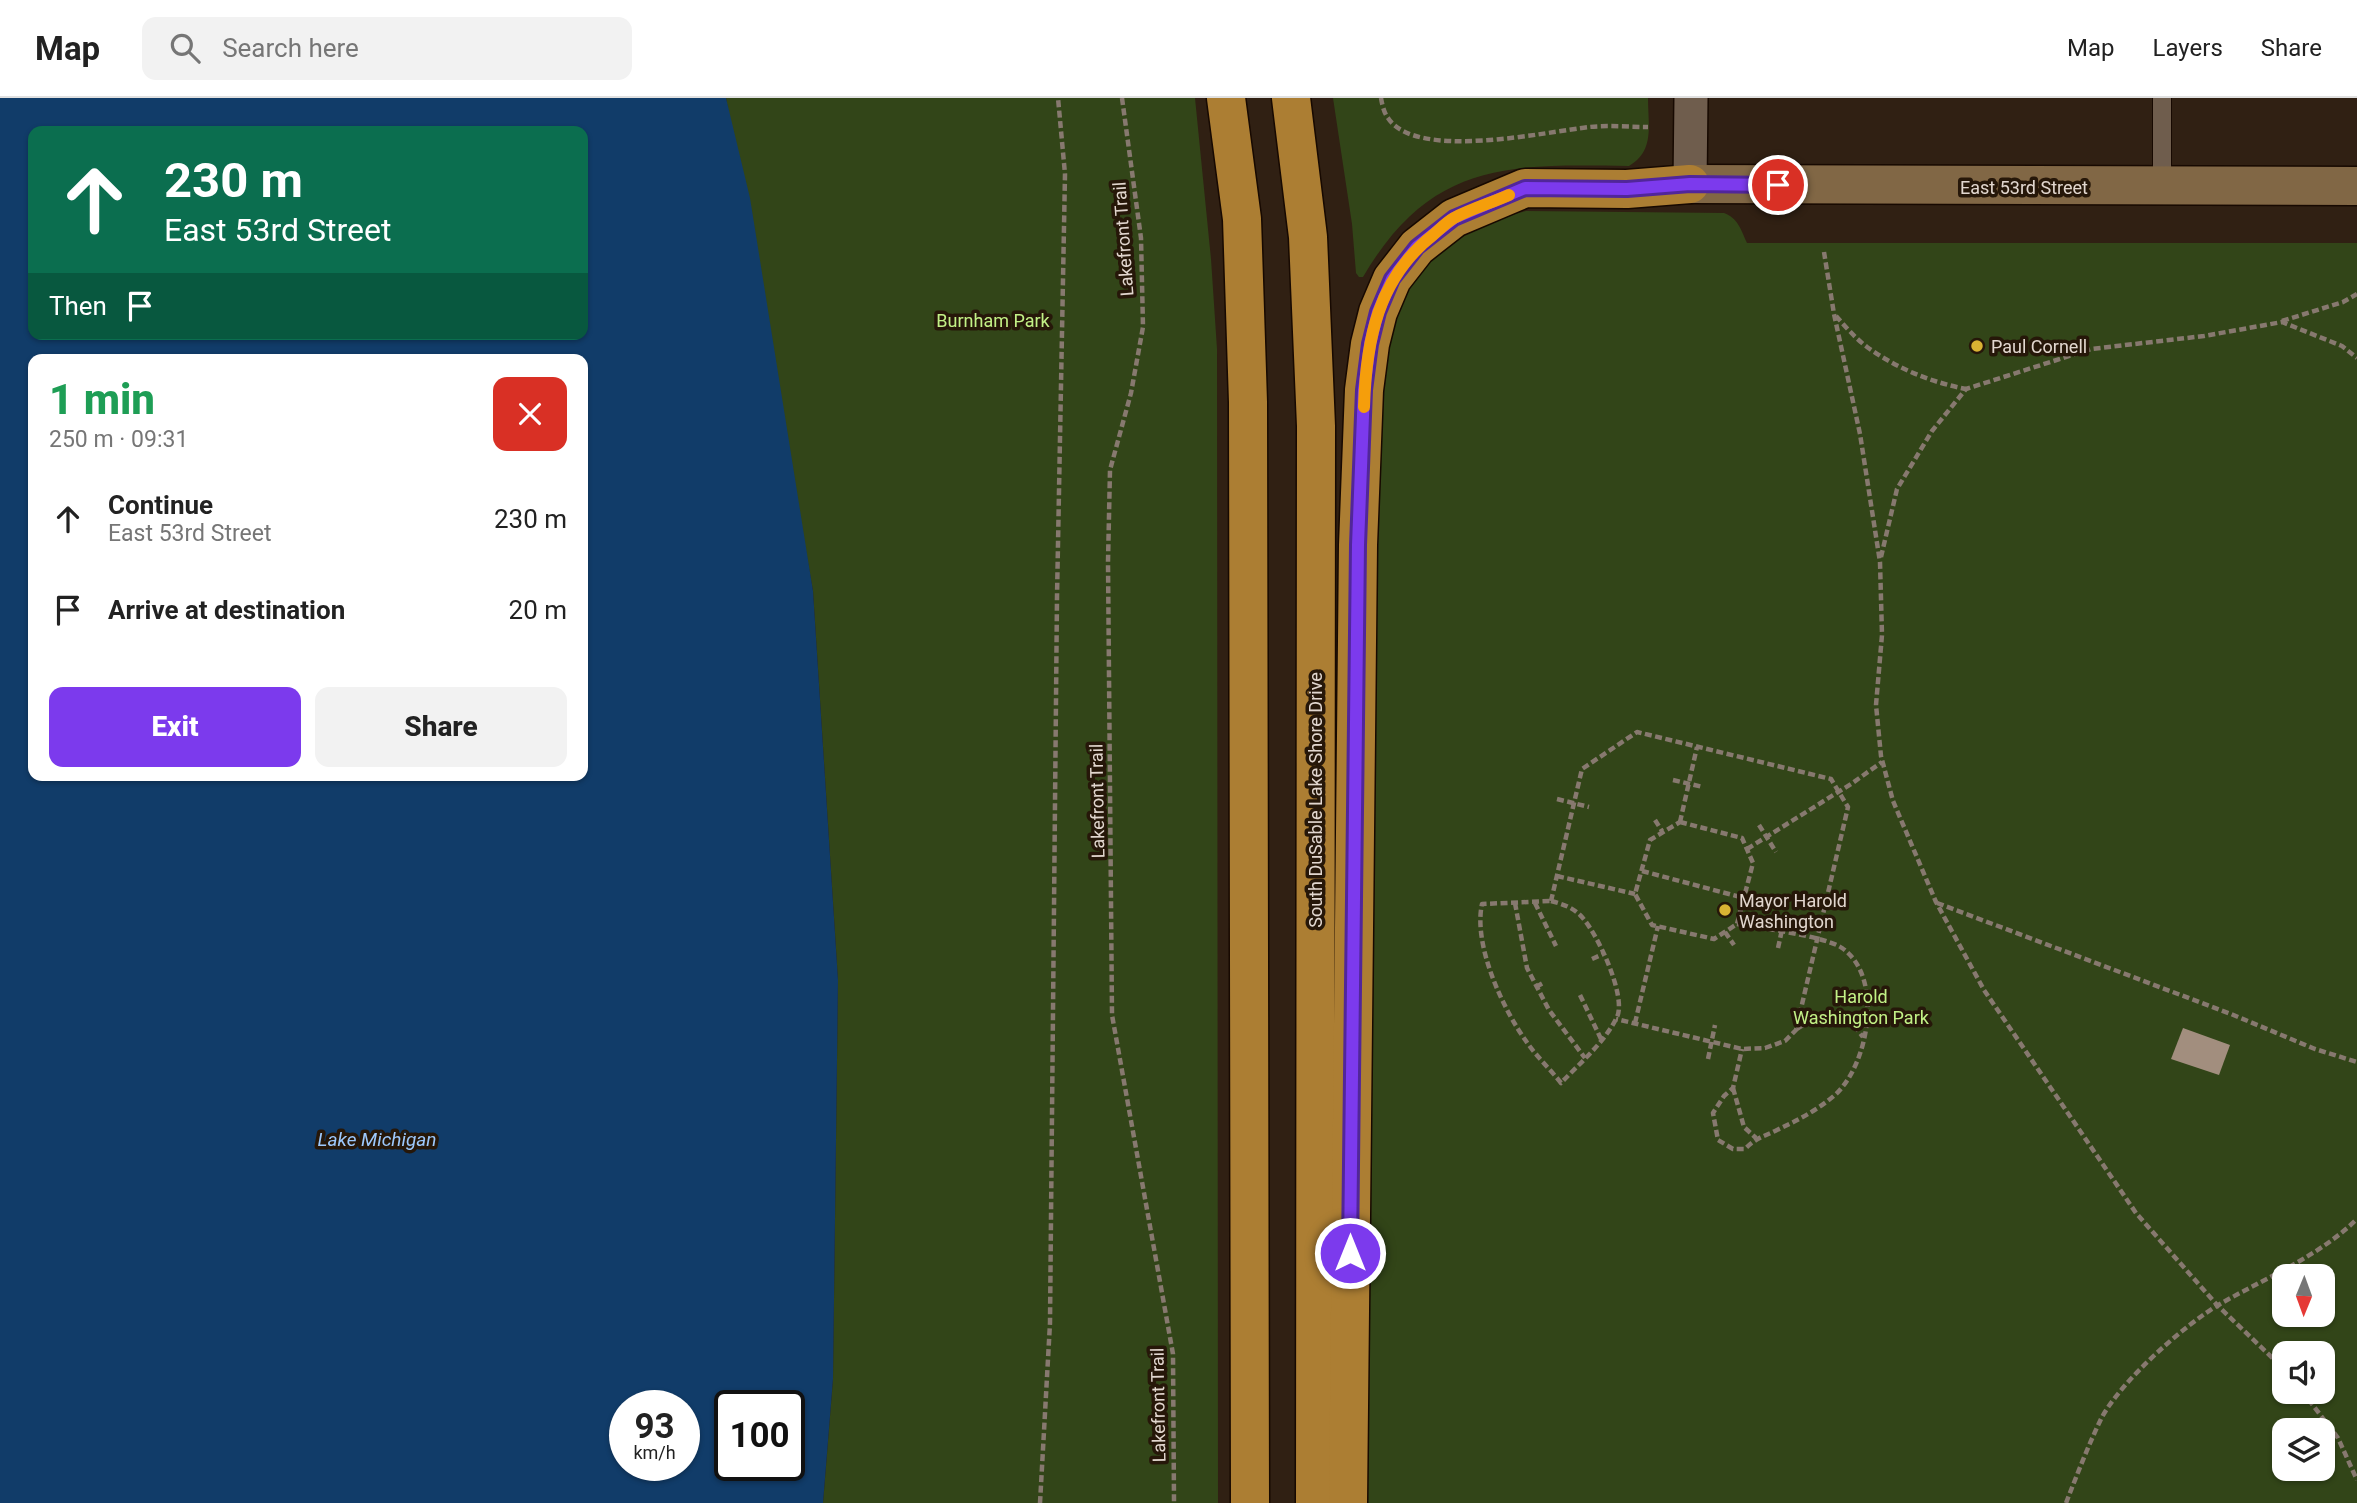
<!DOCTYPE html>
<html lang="en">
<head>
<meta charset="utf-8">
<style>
	body { margin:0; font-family:Roboto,sans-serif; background:#f2f2f2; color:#222; height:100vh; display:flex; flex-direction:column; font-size:26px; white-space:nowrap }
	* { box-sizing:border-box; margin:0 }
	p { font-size:23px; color:#767676 }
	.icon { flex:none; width:38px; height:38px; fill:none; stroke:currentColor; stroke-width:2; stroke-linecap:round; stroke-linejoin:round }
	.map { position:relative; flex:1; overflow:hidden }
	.panel { position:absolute; left:28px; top:256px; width:560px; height:427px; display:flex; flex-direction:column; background:#fff; border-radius:14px; box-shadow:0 2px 5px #0004 }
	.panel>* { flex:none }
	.guide { position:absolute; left:28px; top:28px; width:560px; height:214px; border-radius:14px; box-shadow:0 2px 5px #0004; background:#0b6e4f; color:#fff; overflow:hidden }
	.needle { width:46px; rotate:181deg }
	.controls { position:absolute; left:2272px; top:1166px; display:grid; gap:14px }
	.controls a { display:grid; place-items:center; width:63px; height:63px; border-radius:14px; background:#fff; box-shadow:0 2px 5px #0004; font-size:35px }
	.speed { position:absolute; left:609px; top:1292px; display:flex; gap:14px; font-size:35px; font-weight:700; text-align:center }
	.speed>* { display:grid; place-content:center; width:91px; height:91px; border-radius:50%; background:#fff; box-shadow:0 2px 5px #0004; line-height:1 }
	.speed small { font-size:18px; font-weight:400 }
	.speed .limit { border:4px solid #111; border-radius:10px; background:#fff; color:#111 }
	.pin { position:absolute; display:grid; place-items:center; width:60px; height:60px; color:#fff; margin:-30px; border:4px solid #fff; border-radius:50%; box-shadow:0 2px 7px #0007 }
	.me { position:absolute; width:77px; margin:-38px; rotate:0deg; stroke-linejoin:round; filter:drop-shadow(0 0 5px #0008) }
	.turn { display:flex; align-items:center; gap:24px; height:147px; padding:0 21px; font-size:32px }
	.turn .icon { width:91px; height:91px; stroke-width:2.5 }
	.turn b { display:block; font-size:49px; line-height:60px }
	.then { display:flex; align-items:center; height:66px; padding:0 21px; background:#0003; gap:14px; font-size:26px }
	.round { display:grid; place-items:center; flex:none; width:74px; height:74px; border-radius:14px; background:#f2f2f2 }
	.overview { display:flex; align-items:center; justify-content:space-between; height:119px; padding:0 21px }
	h1 { font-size:42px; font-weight:800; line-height:52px; color:#1e9e55 }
	.action { display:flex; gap:14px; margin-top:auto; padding:14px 21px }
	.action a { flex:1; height:80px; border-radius:14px; background:#7c3aed; color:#fff; font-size:28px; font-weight:800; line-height:80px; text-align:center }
	.action a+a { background:#f2f2f2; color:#222 }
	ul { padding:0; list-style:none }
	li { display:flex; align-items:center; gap:21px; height:91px; padding:0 21px }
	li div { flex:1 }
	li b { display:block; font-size:26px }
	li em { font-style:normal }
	header { display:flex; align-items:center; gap:42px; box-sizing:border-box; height:98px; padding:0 35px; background:#fff; border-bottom:2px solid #e0e0e0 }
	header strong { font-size:33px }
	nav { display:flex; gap:38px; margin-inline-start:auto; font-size:24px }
	.search { width:490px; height:63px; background:#f2f2f2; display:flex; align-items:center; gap:18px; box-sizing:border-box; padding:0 24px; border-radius:14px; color:#767676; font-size:26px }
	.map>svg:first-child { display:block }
	.green { fill:#324518; fill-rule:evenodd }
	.water { fill:#113c69; fill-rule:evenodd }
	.building { fill:#a28e7e }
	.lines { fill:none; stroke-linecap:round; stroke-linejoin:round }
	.lane-casing { stroke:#170901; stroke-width:20 }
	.street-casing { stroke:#170901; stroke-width:36 }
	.secondary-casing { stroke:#170901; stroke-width:41 }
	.highway-casing { stroke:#170901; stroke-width:41 }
	.path { stroke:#87796f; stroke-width:4.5; stroke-dasharray:7 3.5; stroke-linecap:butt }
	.lane { stroke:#6f5d4d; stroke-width:18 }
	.street { stroke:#6f5d4d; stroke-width:33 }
	.secondary { stroke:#816745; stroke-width:38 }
	.highway { stroke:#ac7e33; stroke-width:38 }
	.route-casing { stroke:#51269a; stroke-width:18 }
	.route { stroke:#7c3aed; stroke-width:12 }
	.slow { stroke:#f59e0b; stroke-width:12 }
	.poi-dot { fill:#dab333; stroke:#261709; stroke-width:2.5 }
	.labels { text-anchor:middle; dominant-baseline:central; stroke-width:7; stroke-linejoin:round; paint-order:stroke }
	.street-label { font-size:18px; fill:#e2d7cf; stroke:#261709 }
	.park-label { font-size:18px; fill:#c2f186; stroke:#261709 }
	.poi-label { font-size:18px; fill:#e2d7cf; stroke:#261709; text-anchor:start }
	.water-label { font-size:19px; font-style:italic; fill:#9dc9fd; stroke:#261709 }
</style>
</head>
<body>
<header>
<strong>Map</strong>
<div class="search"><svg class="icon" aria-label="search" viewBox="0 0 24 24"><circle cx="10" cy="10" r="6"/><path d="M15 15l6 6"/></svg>Search here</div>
<nav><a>Map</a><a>Layers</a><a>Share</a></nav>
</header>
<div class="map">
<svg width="2357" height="1405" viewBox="0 0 2357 1405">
	<rect width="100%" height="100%" fill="#302013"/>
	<g class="green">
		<path d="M726,0H1195L1211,161L1217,251L1218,1405H823L833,1281L838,882L813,493Z"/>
		<path d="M1333,0H1648C1648,27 1655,53 1629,68C1508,66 1431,63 1363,179H1359L1356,175L1352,126Z"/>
		<path d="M1526,113L1724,115C1738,120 1741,132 1747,145H2357V1405H1364L1379,258L1401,192L1452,138L1490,123ZM2284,1178H2322V1216H2284ZM2284,1255H2322V1293H2284ZM2284,1332H2322V1370H2284Z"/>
	</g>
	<path class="water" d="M0,0H726L750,100L813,493L838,882L833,1281L823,1405H0ZM33,33H583V236H33ZM33,261H583V677H33ZM625,1307H684V1367H625ZM730,1307H789V1367H730Z"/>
	<path class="building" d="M2183,930L2230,947L2219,977L2171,961Z"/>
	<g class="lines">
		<g class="lane-casing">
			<path id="lane" d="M2162,0V89"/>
		</g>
		<g class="street-casing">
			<path id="street" d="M1690,86L1691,0"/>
		</g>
		<g class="secondary-casing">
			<path id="secondary" d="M1690,86L2357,88"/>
		</g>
		<g class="highway-casing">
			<g id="highway">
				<path d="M1226,0L1242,121L1248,304L1250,1405"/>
				<path d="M1291,0L1308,139L1316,328L1315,1405"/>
				<path d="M1348,1405L1358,447L1364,292L1370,246L1378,214L1392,181L1417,149L1454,120L1525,90L1627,91L1690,86"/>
			</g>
		</g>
		<g class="path">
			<path d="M1122,0L1141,140L1143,229L1131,295L1110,372L1108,464L1112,917L1173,1256L1174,1405"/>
			<path d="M1381,0C1382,6 1384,15 1388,20C1416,63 1545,34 1589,29C1609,27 1629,29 1648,29"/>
			<path d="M1824,154L1834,216L1860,336L1880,464L1882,537L1876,607L1881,658L1893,703L1936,804L1984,892L2136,1115L2217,1207L2284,1271"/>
			<path d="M1836,218C1845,228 1855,240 1867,249C1896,270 1930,284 1966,291"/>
			<path d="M2282,223L2343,204L2357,196"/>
			<path d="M1881,459L1897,391L1932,333L1966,291L2091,251L2204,238L2282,224L2342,248L2357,260"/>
			<path d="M1673,682L1703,689"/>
			<path d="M1557,701L1589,709"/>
			<path d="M1655,722L1662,733"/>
			<path d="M1680,724L1742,740L1753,765L1737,826L1714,841L1652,827L1635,796L1650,742Z"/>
			<path d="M1680,724L1697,649"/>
			<path d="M1759,727L1776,754"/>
			<path d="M1747,751L1851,686L1882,664"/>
			<path d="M1642,773L1744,800"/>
			<path d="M1557,778L1635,796"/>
			<path d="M1551,803L1582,671L1637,634L1831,681L1848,709L1796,932L1785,943L1765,950L1742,951L1616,921"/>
			<path d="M1551,803C1562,806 1572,809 1580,817C1596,832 1627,898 1617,919C1605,944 1580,965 1561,985C1550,971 1536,958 1526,943C1503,911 1473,847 1482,806Z"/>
			<path d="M1515,805L1527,870L1549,912L1585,960"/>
			<path d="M1535,805L1556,848"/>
			<path d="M1937,805L2231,916L2315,951L2357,964"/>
			<path d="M1737,826C1760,830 1825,838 1842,850C1884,879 1869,965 1836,996C1818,1012 1798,1022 1777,1032C1763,1039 1757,1039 1745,1051H1733L1718,1042L1713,1015L1724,998L1733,990L1742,951"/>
			<path d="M1725,834L1734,847"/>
			<path d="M1778,850L1785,818"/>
			<path d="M1592,861L1603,856"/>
			<path d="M1536,889L1543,885"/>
			<path d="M1580,897L1601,941"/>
			<path d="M1635,925L1658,828"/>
			<path d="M1797,931C1825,912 1842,910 1863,939"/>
			<path d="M1708,961L1715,927"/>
			<path d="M1733,990L1744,1029L1756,1040"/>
			<path d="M2302,1293L2338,1340L2357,1382"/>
			<path d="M1040,1405L1050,1225L1057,499L1065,76L1058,0"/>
			<path d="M2066,1405C2077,1377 2088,1348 2101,1321C2120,1284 2184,1227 2220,1206C2267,1179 2318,1159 2357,1121"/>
		</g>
		<use href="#lane" class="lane"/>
		<use href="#street" class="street"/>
		<use href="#secondary" class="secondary"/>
		<use href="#highway" class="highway"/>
	</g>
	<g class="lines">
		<g class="route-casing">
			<path id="route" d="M1350,1155L1358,447L1364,292L1370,246L1378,214L1392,181L1417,149L1454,120L1525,90L1627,91L1690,86L1778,87"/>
		</g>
		<use href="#route" class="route"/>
		<path class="slow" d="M1364,309C1366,242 1378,180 1433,137C1440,131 1447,124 1454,120C1471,111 1491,105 1509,97"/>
	</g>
	<g class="poi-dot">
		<circle cx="1977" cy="248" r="7"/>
		<circle cx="1725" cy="812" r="7"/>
	</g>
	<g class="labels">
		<g class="street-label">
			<text x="2024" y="89">East 53rd Street</text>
			<text transform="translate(1123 141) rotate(-94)">Lakefront Trail</text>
			<text transform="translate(1315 702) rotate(-90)">South DuSable Lake Shore Drive</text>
			<text transform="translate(1097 703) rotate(-91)">Lakefront Trail</text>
			<text transform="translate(1158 1307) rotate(-91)">Lakefront Trail</text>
		</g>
		<g class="park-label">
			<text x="993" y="222">Burnham Park</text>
			<text x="1861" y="898">Harold<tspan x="1861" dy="21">Washington Park</tspan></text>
		</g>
		<g class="poi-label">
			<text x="1991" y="248">Paul Cornell</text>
			<text x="1739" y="802">Mayor Harold<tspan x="1739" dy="21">Washington</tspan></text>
		</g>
		<g class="water-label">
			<text x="377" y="1041">Lake Michigan</text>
		</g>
	</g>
</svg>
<div class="controls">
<a><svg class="needle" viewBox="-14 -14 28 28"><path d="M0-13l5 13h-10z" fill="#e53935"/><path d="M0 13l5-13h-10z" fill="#767676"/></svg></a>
<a><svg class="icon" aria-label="sound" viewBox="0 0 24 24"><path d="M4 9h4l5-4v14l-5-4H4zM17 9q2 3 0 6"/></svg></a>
<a><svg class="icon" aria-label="layers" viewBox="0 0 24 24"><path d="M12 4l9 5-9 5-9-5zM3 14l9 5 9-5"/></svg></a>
</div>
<div class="speed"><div>93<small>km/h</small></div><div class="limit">100</div></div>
<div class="pin" style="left:1778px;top:87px;background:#d93025"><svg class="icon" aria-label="arrive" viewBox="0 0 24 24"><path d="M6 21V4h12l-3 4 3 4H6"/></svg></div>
<svg class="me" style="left:1350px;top:1155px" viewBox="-20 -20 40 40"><circle r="17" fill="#7c3aed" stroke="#fff" stroke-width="3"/><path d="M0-11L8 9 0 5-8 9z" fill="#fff"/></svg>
<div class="guide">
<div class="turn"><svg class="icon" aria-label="ahead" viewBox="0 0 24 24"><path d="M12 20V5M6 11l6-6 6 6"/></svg><div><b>230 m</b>East 53rd Street</div></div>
<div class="then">Then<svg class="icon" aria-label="arrive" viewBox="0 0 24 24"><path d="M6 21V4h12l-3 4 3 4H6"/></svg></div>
</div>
<section class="panel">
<div class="overview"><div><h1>1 min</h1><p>250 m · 09:31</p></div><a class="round" style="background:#d93025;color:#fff"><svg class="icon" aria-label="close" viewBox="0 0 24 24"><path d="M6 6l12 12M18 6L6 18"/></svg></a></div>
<ul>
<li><svg class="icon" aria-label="ahead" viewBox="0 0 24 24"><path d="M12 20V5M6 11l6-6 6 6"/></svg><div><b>Continue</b><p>East 53rd Street</p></div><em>230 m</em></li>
<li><svg class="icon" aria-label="arrive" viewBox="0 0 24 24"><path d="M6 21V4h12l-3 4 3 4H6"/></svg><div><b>Arrive at destination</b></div><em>20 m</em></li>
</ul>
<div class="action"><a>Exit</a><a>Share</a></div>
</section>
</div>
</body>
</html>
